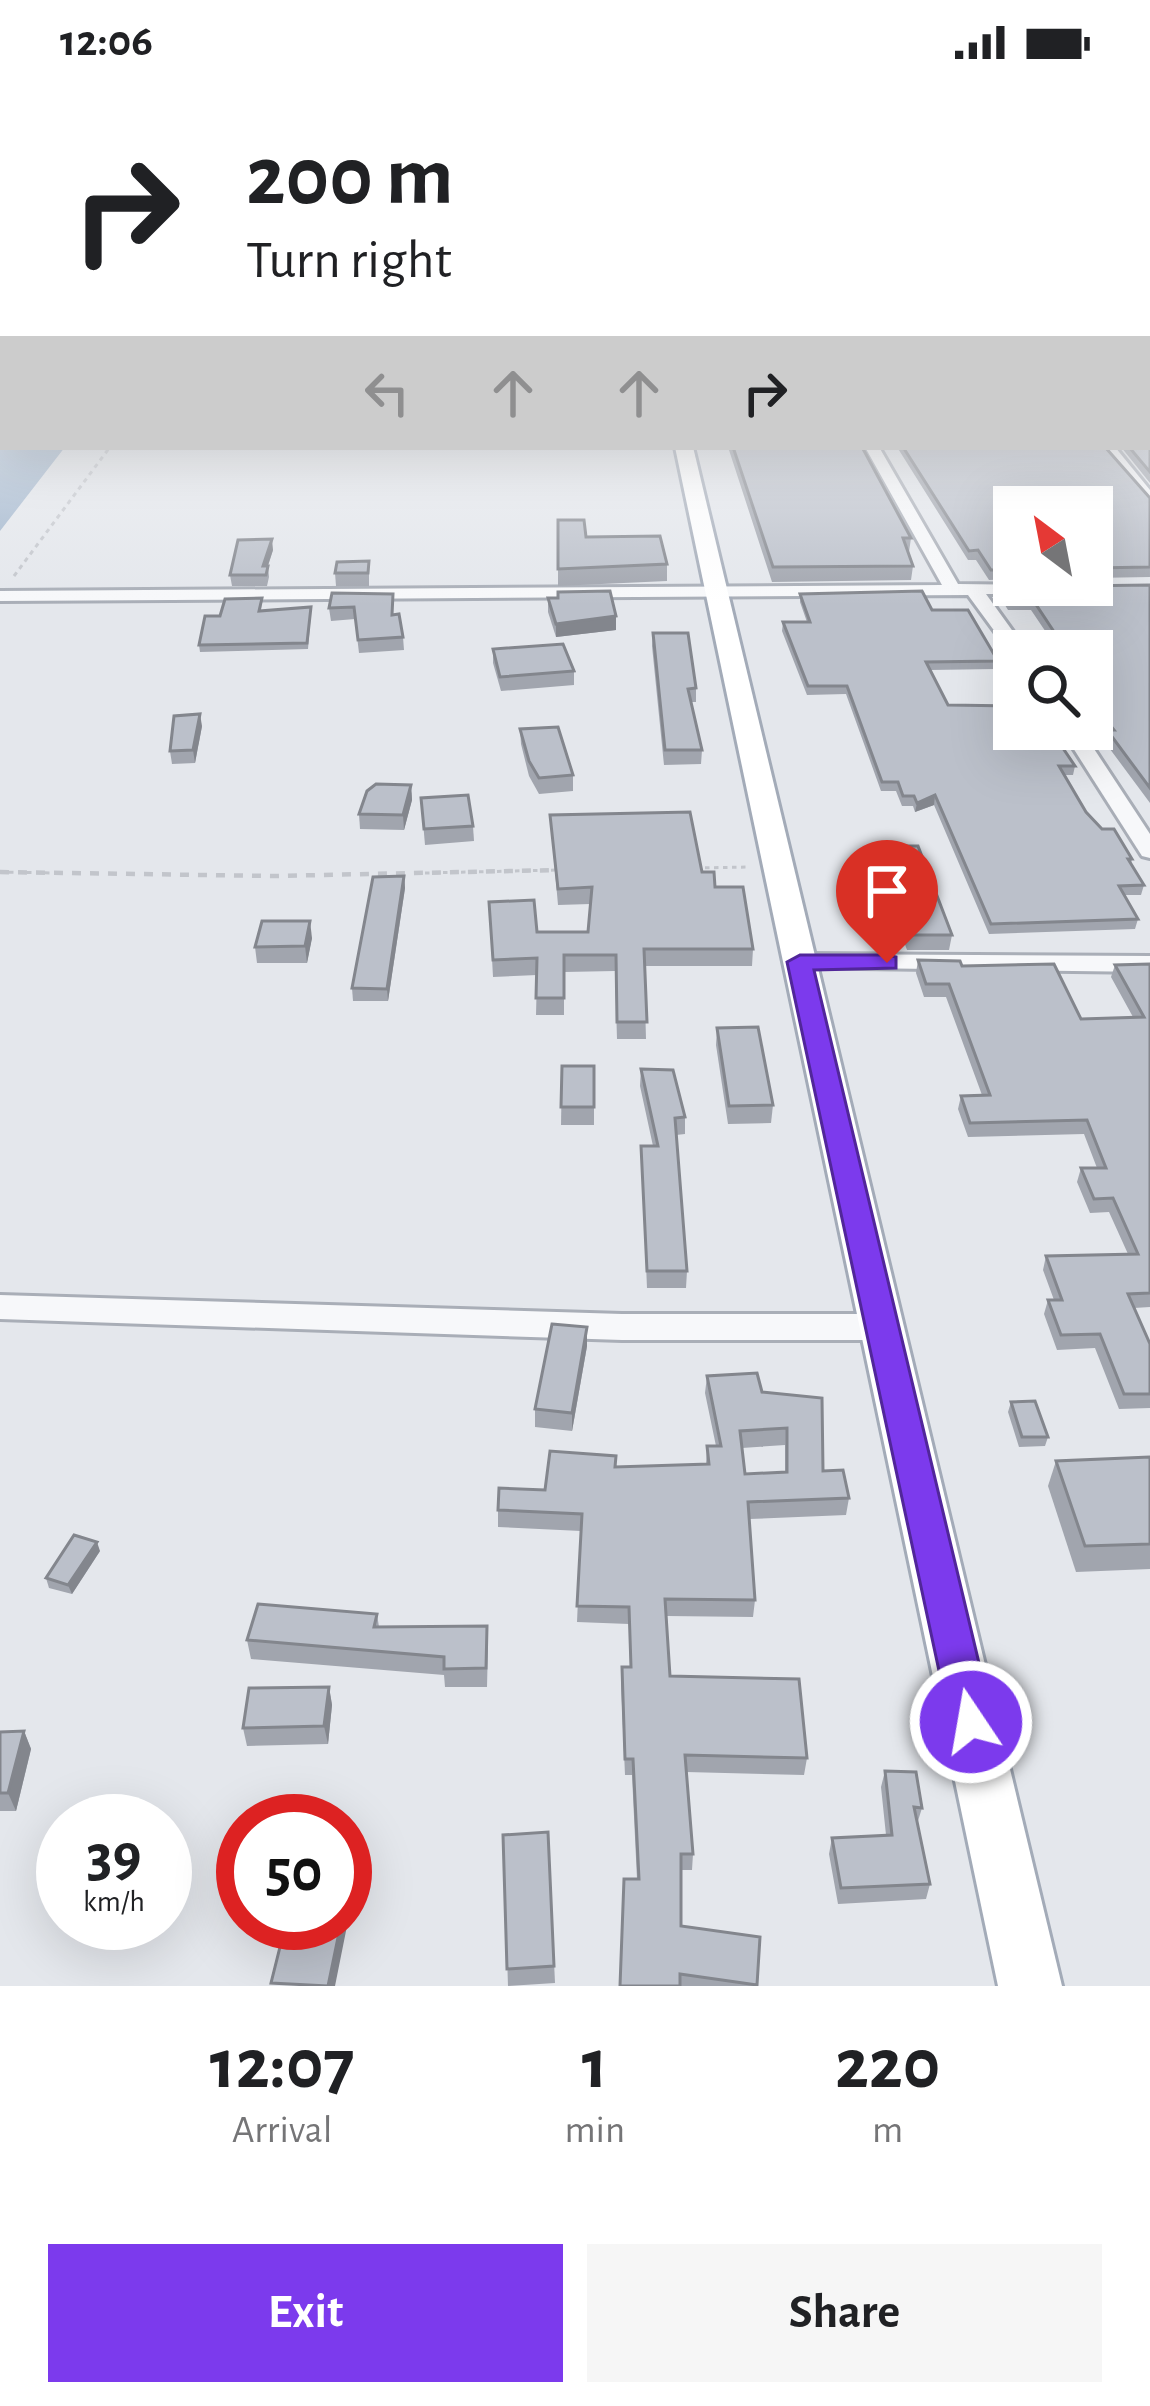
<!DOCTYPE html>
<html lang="en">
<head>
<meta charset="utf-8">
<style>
	body { margin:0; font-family:"Alegreya Sans",sans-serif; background:#f6f6f6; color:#202124; height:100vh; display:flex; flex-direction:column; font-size:45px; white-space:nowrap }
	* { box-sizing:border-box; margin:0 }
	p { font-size:39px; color:#757577 }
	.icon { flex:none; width:66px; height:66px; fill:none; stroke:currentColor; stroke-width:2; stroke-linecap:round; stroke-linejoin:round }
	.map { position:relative; height:1902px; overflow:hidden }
	.details { display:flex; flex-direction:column; background:#fff; flex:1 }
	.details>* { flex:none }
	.guide { position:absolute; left:0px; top:0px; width:1152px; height:366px; box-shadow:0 12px 48px #0002; background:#fff; color:#202124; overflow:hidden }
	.needle { width:78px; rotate:328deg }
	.controls { position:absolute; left:993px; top:402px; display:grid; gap:24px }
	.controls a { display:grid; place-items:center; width:120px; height:120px; border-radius:0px; background:#fff; box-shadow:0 12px 48px #0002; font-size:60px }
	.speed { position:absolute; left:36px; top:1710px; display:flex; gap:24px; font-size:60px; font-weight:700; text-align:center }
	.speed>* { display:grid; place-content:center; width:156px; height:156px; border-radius:50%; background:#fff; box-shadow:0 12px 48px #0002; line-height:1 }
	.speed small { font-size:30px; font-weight:400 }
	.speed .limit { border:18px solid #d22; background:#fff; color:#111 }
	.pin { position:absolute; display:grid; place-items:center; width:102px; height:102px; color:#fff; margin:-123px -51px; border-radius:50% 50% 50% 0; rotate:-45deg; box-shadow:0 0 12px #0007 }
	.pin .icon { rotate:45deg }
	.me { position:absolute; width:132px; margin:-66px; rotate:348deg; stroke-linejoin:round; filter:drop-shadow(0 0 9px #0008) }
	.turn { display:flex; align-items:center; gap:42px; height:252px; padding:0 48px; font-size:54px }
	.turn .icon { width:156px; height:156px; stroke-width:2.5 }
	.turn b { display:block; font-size:84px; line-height:102px }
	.lanes { display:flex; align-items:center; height:114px; padding:0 48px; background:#0003; justify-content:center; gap:60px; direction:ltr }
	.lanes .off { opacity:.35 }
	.eta { display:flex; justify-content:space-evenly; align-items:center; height:204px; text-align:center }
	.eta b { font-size:72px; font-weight:700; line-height:84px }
	.cta { display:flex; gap:24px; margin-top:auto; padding:24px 48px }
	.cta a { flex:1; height:138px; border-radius:0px; background:#7c3aed; color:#fff; font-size:48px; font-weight:700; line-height:138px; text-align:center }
	.cta a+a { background:#f6f6f6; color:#202124 }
	.status { display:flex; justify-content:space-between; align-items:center; height:84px; padding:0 60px; background:#fff; direction:ltr }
	.status svg { height:33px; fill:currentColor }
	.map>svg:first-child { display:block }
	.water { fill:#9fb4cc }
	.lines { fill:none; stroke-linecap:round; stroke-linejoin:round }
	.minor-casing { stroke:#a9aeb7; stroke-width:6 }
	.major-casing { stroke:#a3abb8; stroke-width:6 }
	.path-far1 { stroke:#c2c5cb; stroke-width:3; stroke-dasharray:4.5 4.5; stroke-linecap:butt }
	.path { stroke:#c2c5cb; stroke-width:4.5; stroke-dasharray:9 9; stroke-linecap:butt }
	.minor { fill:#f7f8fa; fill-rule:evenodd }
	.major { fill:#fff; fill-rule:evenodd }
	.wall { fill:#a1a5ae; fill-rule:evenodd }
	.shaded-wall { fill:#83868d }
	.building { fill:#bbc0ca; stroke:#83868d; stroke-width:3; fill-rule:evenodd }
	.route { fill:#7c3aed; stroke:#51269a; stroke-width:3 }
</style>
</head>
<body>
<div class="status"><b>12:06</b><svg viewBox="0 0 49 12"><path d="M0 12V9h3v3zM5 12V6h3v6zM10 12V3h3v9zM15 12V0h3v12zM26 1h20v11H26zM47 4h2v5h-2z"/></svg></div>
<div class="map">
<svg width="1150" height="1902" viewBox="0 0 1150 1902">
	<rect width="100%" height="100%" fill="#e4e7ec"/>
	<path class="water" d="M0,255L3,363H65L0,447Z"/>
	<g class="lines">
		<g class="minor-casing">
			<g id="minor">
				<path d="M865,363H879L958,500L1044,501L1046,505L1038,510H986L1027,567L1012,571L968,511L0,517V507L942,501Z"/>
				<path d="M1101,363H1115L1150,406V420Z"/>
				<path d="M1061,645H1081L1150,750V774L1142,772Z"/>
				<path d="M800,870L1150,872V888L791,883L787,878L791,873Z"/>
				<path d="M0,1211L622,1230H884L896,1234L901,1243L896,1252L884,1256H622L0,1235Z"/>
			</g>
		</g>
		<g class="major-casing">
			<g id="major">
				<rect x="1149" y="291" width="1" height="10"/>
				<path d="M675,363H693L1062,1902H998Z"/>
			</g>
		</g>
		<g class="path-far1">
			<path d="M14,492L110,363"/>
			<path d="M696,784L750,783"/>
			<path d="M0,788L56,789"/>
			<path d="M425,789L558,786"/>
		</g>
		<path class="path" d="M0,788L274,792L558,786"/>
		<use href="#minor" class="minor"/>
		<use href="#major" class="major"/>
	</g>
	<g class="wall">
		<path d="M1150,333V399L1121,363H1149Z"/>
		<path d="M728,363H862L911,454L909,468L913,482L911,496L772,498Z"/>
		<path d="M897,363H1105L1150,414V493L1092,494V423H1014V495L989,496L976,476H968Z"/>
		<path d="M558,436L586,453L667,480V497L558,502Z"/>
		<path d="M273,466L268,482L269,493L267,502H232L230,491Z"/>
		<path d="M369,477V502H336L335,489Z"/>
		<path d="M1150,501V719L1104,657L1106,649L1092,632V567H1047L1048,564L1056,563L1031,526H1008L1000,513L1002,503Z"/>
		<path d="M332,509L393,531L403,553L404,566L359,569L355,535L331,537L329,524Z"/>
		<path d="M800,510L932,526L998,577L996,585L930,586L948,621L1075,682L1073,691H1064L1086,728L1132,775L1131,780L1144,801L1141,811H1124L1138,835L1135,845L989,850L934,721L915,728L913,722H902L896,707H881L846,610L807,611L782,547L783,538H807L800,518Z"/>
		<path d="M262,514L261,527L311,529L308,565L200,568L199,561L220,532Z"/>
		<path d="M548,514L616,546L556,553L548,528Z"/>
		<path d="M653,549L696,604V618H691L702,666L701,680L664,681L652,562Z"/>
		<path d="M493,565L574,587V601L501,607L493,579Z"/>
		<path d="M202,642L195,679L172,680L170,667Z"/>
		<path d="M520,645L573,691V707L539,710L529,692L521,660Z"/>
		<path d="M411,701L412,716L404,746L360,745L359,730Z"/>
		<path d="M421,714L473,742L474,757L425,761Z"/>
		<path d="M550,731L702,788L715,803L753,865L752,882H644L646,955H617L615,887L564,888V931H536L537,891L493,893L489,818L537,848H588L590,820L558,821Z"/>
		<path d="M887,762L952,851L949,866H907L897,838L899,823H902L885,777Z"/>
		<path d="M404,792L405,804L388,917H353L352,904Z"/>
		<path d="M312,854L307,879H257L255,863Z"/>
		<path d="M918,876L962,882L1081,935L1133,933L1111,893L1115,881L1150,880V1223L1134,1224L1150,1260V1324L1119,1325L1095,1264L1057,1266L1044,1230L1048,1216H1054L1043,1186L1046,1172L1128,1170L1109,1128L1090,1129L1077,1098L1081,1084H1097L1084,1050L968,1053L958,1025L961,1012L982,1011L946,913H924L916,889Z"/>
		<path d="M717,944L773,1021L771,1039L728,1040L716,961Z"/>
		<path d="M562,982H594V1041H561Z"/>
		<path d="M641,985L685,1033V1050L676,1051L687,1187L686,1204H647L641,1062H653L640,1002Z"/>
		<path d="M587,1243V1262L572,1347L535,1343V1325Z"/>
		<path d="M707,1292L762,1308L823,1387L849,1414L846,1431L749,1435L755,1516L753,1533L667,1532L670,1592L807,1674L804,1691L686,1688L693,1770L692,1786H681V1842L760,1853L757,1902H620L637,1795L632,1691H625L621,1599L622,1583H630L629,1540L577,1538L581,1447L498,1443V1426L545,1406L616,1383L706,1380L707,1362H716L705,1309ZM785,1361V1388L745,1390L742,1364Z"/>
		<path d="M1011,1318L1048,1353L1045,1362L1019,1363L1008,1328Z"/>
		<path d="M1150,1373V1485L1076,1488L1048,1402L1056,1377Z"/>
		<path d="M100,1467L72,1510L49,1504L46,1494Z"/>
		<path d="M377,1530L379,1543L488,1561L487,1603H445L444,1591L251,1575L247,1556Z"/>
		<path d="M329,1603L332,1621L328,1660L247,1662L243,1644Z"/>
		<path d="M24,1647L31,1665L16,1727H0V1648Z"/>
		<path d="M885,1687L922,1724L917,1740L930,1800L926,1815L838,1820L829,1770L832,1754L886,1751L881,1703Z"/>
		<path d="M548,1748L555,1899L508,1902L503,1751Z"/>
	</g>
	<g class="shaded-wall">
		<path d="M272,455L273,466L264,493L263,482Z"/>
		<path d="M616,532V546L556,553V540Z"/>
		<path d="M200,630L202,642L195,679L193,666Z"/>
		<path d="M411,701L412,716L404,746L403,731Z"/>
		<path d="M935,711L934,721L915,728L917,719Z"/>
		<path d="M404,792L405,804L388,917L387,905Z"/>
		<path d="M310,837L312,854L307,879L305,862Z"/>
		<path d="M587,1243V1262L572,1347V1329Z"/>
		<path d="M97,1458L100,1467L72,1510L68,1501Z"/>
		<path d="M329,1603L332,1621L328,1660L324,1642Z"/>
		<path d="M24,1647L31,1665L16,1727L8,1709Z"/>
		<path d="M345,1820L348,1837L335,1902H328L341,1839H345Z"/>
	</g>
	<g class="building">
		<path d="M1149,332L1150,333V388L1129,363H1149Z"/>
		<path d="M733,363H862L911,454H903L913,482L773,483Z"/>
		<path d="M903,363H1105L1150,414V483L1092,484V423H1014V486H991L978,466L969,467Z"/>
		<path d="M558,436H584L586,453L660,452L667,480L558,485Z"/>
		<path d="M272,455L263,482H268L266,491H230L238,456Z"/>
		<path d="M369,477L368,489H335L337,478Z"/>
		<path d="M1150,501V704L1107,646H1114L1092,618V567H1051L1048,564L1064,563L1033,516H1010L1002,503Z"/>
		<path d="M610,507L616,532L556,540L548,514H558V508Z"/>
		<path d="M922,507L932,526H968L998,577L926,578L948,621L1014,622V645H1050L1075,682H1059L1086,728L1102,745H1114L1132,775H1128L1144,801L1119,802L1138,835L991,840L935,711L917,719L914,712H903L898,698H882L847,602H808L783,538H810L800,510Z"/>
		<path d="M332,509L393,510L392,531L399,530L403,553L358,556L354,523L329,524Z"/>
		<path d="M262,514L259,527L311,523L307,559L199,561L205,532H220L225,515Z"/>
		<path d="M653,549H688L696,604L688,605L702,666H665Z"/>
		<path d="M563,560L574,587L500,593L493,565Z"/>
		<path d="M200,630L193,666L170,667L174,632Z"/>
		<path d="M558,643L573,691L539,694L529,677L520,645Z"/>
		<path d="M376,700L411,701L403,731L359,730L367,707Z"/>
		<path d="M468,711L473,742L424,745L421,714Z"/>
		<path d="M690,728L702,788H714L715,803H743L753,865H644L647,938H617L616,871H564V914H536L537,874L493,876L489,818L534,816L537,848H588L592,803L558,805L550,731Z"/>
		<path d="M887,762H918L952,851H910L899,823H909Z"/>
		<path d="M404,792L387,905L352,904L373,793Z"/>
		<path d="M262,837H310L305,862L255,863Z"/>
		<path d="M918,876L960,877L962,882L1054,880L1081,935L1144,933L1115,881L1150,880V1209L1128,1210L1150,1260V1310H1124L1100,1250L1061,1251L1048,1216H1062L1046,1172L1138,1170L1113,1114L1094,1115L1081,1084H1106L1087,1036L970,1039L961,1012L990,1011L949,900H926Z"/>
		<path d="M758,943L773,1021L729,1022L717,944Z"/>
		<path d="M562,982H594V1023H561Z"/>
		<path d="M641,985L673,986L685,1033L675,1034L687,1187H647L641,1062H658Z"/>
		<path d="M552,1240L587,1243L572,1329L535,1325Z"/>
		<path d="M757,1289L762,1308L822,1314L823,1387L843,1386L849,1414L748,1418L755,1516L665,1515L670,1592L799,1595L807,1674L685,1671L693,1770H681V1842L760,1853L757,1901L680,1890V1902H620L624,1795H639L633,1675H625L622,1583H631L629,1523L577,1522L582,1430L498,1426L499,1404L545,1406L550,1367L616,1372L615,1383L709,1380L707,1362H721L707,1292ZM787,1344V1388L745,1390L740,1347Z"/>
		<path d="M1035,1317L1048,1353H1022L1011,1318Z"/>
		<path d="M1150,1373V1460L1085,1462L1056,1377Z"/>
		<path d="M74,1451L97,1458L68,1501L46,1494Z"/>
		<path d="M258,1520L377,1530L374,1543L487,1542L486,1584L444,1585V1573L247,1556Z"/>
		<path d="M329,1603L324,1642L243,1644L249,1604Z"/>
		<path d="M24,1647L8,1709H0V1648Z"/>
		<path d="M885,1687L916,1688L922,1724L914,1723L930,1800L841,1804L832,1754L892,1751Z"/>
		<path d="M548,1748L554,1882L507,1885L503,1751Z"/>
		<path d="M286,1839H341L328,1902L271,1899Z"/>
	</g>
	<linearGradient id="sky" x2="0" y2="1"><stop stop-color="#8bb4dd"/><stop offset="0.49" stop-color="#f3f4f6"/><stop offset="1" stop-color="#f3f4f6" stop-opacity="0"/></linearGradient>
	<rect width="1150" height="521" fill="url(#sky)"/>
	<path class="route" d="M887,871L896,873V884L814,886L993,1638L987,1653L971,1659L956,1653L950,1638L787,878L800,871Z"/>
</svg>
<div class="controls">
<a><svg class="needle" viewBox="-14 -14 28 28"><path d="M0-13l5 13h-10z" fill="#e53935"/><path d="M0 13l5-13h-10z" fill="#757577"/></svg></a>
<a><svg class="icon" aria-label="search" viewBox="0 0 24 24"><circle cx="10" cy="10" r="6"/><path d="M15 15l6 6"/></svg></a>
</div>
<div class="speed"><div>39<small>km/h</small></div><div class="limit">50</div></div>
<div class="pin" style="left:887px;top:879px;background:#d93025"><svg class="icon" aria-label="arrive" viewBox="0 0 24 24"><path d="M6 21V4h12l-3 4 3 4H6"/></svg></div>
<svg class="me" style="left:971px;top:1638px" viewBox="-20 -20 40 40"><circle r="17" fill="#7c3aed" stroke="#fff" stroke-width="3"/><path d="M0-11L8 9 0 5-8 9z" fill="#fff"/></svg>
<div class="guide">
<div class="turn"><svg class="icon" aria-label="right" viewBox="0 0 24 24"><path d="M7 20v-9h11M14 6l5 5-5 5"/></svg><div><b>200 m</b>Turn right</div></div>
<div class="lanes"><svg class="icon off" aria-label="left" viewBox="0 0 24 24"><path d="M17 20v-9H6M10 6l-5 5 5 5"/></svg><svg class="icon off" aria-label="ahead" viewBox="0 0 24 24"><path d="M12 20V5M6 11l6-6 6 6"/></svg><svg class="icon off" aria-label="ahead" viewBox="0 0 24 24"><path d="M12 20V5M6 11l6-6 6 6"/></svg><svg class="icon" aria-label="right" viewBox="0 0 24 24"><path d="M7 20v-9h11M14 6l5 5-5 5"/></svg></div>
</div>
</div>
<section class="details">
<div class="eta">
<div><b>12:07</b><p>Arrival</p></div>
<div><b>1</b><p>min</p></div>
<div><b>220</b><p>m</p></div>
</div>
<div class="cta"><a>Exit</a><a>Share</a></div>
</section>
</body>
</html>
